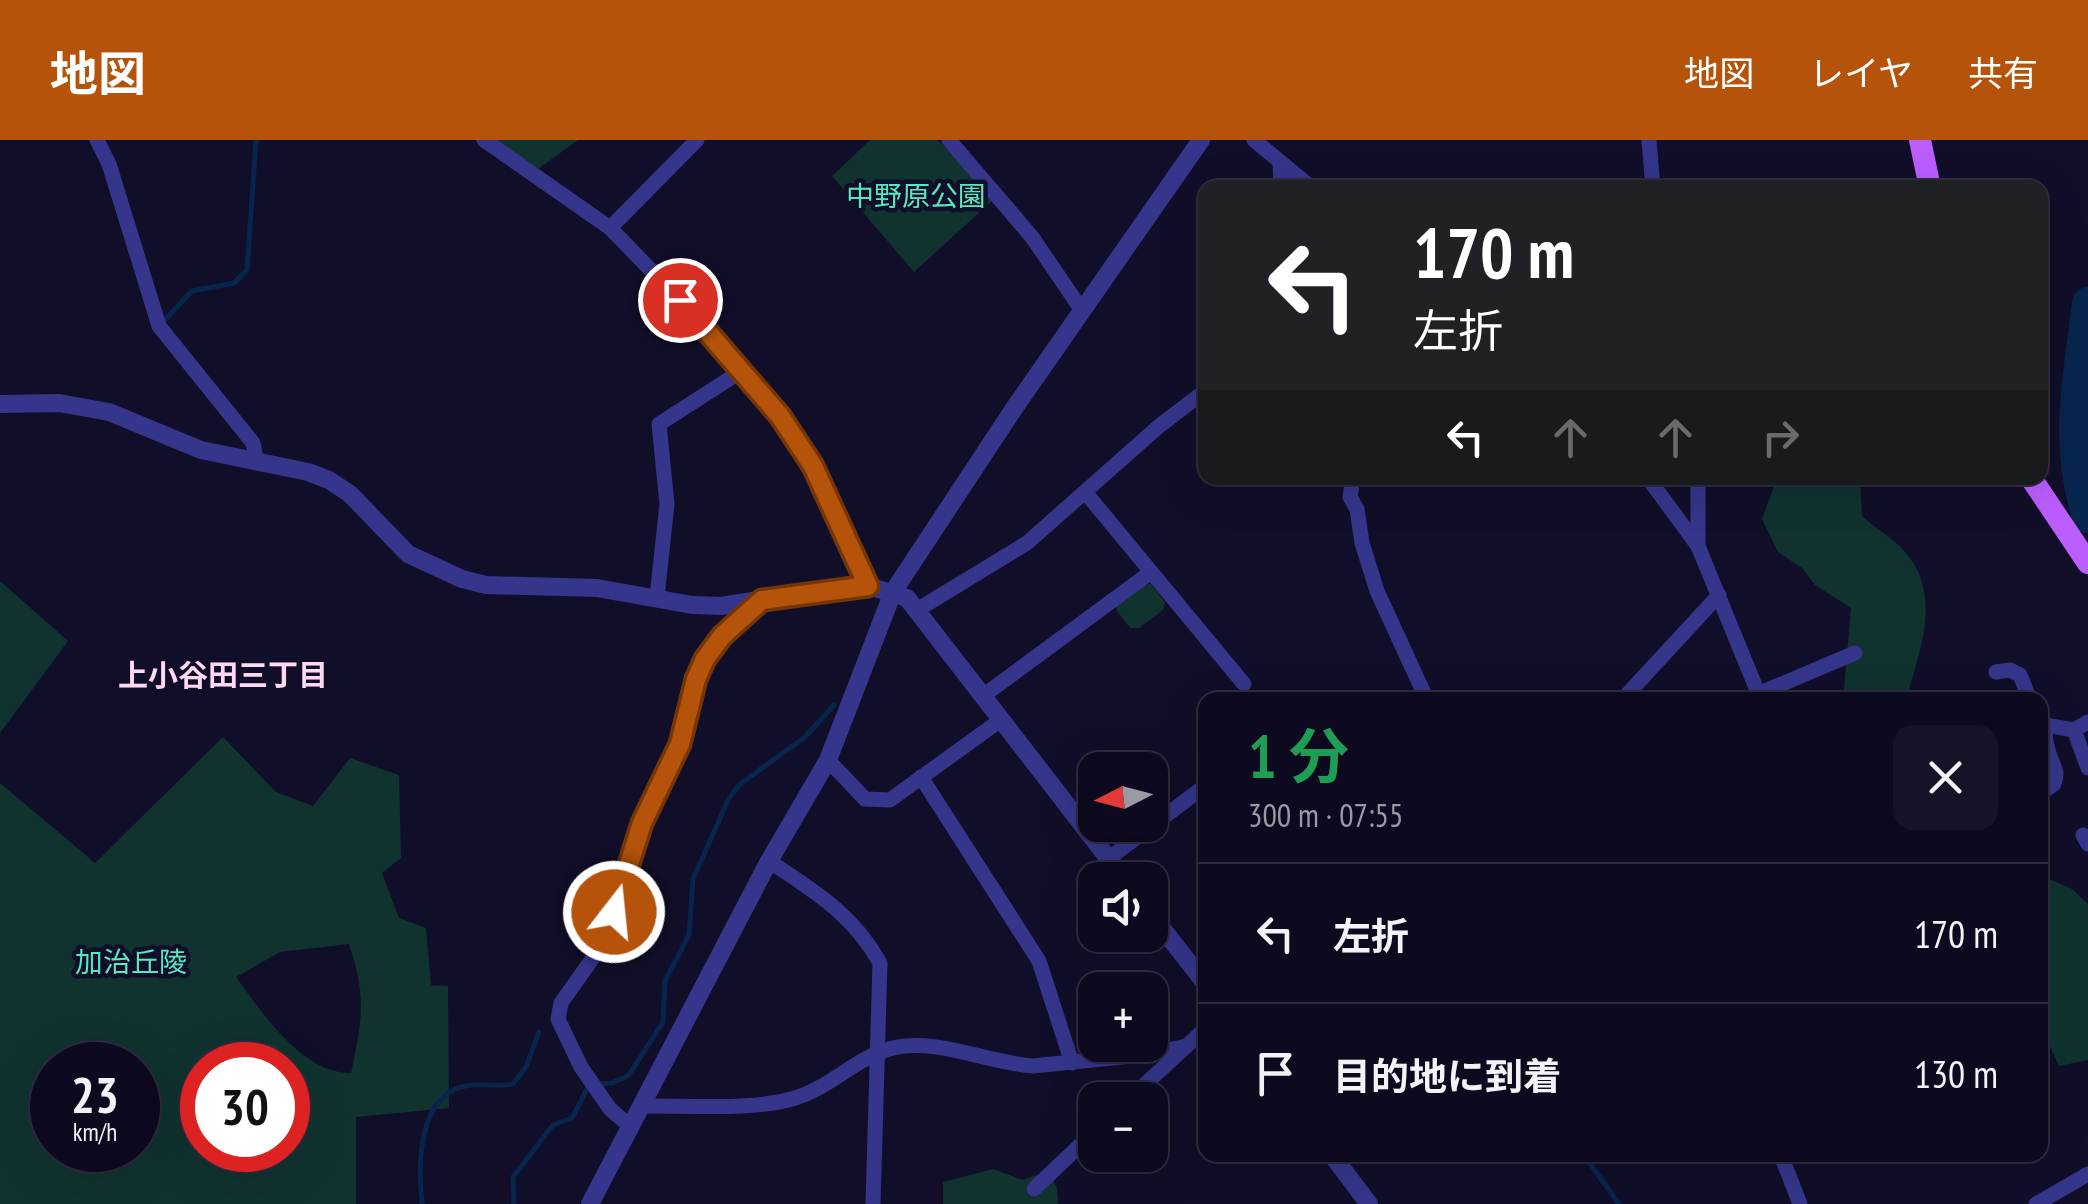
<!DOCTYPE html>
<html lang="ja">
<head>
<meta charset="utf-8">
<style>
	body { margin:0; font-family:"PT Sans Narrow","Noto Sans JP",sans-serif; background:#161328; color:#f1f3f6; height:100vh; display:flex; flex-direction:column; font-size:38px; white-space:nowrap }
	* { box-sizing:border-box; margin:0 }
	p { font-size:32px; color:#9a9aa4 }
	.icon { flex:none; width:55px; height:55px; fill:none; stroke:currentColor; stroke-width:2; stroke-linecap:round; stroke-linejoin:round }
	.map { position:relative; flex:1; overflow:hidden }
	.panel { position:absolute; left:1198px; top:552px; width:850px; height:470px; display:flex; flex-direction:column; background:#0d0a1f; border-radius:20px; box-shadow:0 10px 40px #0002,0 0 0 2px #2d2b3d }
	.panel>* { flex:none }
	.top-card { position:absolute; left:1198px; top:40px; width:850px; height:305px; border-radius:20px; box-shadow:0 10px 40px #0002,0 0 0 2px #2d2b3d; background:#202124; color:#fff; overflow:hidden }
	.needle { width:65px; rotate:264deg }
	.tools { position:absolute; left:1078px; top:612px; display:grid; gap:20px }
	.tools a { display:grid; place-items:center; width:90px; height:90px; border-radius:20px; background:#0d0a1f; box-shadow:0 10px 40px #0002,0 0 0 2px #2d2b3d; font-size:50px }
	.speed { position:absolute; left:30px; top:902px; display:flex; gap:20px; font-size:50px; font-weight:700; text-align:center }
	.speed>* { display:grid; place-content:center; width:130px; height:130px; border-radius:50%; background:#0d0a1f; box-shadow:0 10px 40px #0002,0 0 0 2px #2d2b3d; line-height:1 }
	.speed small { font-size:25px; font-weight:400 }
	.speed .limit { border:15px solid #d22; background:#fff; color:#111 }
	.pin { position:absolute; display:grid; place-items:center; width:85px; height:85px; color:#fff; margin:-42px; border:5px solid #fff; border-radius:50%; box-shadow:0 2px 10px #0007 }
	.me { position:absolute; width:110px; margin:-55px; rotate:16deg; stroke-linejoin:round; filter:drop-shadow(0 0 8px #0008) }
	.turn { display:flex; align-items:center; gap:35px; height:210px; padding:0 50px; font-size:45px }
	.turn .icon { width:130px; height:130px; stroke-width:2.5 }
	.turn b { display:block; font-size:70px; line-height:85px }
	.lanes { display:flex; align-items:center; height:95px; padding:0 50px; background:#0003; justify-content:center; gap:50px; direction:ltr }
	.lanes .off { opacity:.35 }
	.round { display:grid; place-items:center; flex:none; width:105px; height:105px; border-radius:20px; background:#161328 }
	.overview { display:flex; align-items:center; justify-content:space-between; height:170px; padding:0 50px }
	h1 { font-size:60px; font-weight:700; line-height:75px; color:#1e9e55 }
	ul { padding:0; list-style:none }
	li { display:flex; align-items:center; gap:30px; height:140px; padding:0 50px; border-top:2px solid #2d2b3d }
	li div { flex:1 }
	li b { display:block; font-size:38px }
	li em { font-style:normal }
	header { display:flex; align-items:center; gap:60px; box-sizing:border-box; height:140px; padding:0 50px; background:#b45309; color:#fff }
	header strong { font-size:48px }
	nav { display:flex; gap:55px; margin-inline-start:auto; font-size:35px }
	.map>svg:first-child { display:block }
	.green { fill:#103330; fill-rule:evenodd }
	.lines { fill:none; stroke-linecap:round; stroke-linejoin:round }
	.stream { stroke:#08254d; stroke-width:5 }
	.river { stroke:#08254d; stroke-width:32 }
	.minor { stroke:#35368b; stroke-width:15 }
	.tertiary { stroke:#35368b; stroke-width:18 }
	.primary { stroke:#bb5dff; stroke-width:22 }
	.route-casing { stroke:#753606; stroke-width:25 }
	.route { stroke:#b45309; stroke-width:18 }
	.labels { text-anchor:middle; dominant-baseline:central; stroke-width:9; stroke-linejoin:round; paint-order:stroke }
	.park-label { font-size:28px; fill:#57e9be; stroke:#110e29 }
	.neighbourhood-label { font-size:30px; font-weight:bold; fill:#ffd8f2; stroke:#110e29 }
</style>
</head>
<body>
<header>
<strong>地図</strong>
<nav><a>地図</a><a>レイヤ</a><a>共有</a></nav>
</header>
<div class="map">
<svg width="2088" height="1064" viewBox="0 0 2088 1064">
	<rect width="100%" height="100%" fill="#110e29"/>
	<g class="green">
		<path d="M495,0H578L538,29Z"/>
		<path d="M870,0H938L993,60L914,132L832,36Z"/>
		<path d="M1777,338H1860L1862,376C1875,388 1893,398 1904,411C1944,454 1919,512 1906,560H1843L1851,468L1815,445L1802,428L1778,412L1762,379Z"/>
		<path d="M0,441L68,501L0,593Z"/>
		<path d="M1151,444L1165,462L1163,470L1139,488H1130L1117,471L1116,464L1142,445Z"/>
		<path d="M223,597L276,652L313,666L350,618L399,635L401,718L382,733L399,778L426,788L431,845L448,846L449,968L356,977V1064H0V643L95,723ZM349,804C367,857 362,880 351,933C303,934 262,873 236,837L280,812ZM52,925H138V1010H52ZM288,925V1010H202V925Z"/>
		<path d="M2040,735L2072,749L2088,764V920L2059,926L2040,885Z"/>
		<path d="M993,1029L1023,1040L1048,1031L1057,1048L1058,1064H943V1042Z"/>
	</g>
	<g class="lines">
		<g class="stream">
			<path d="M161,184L192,151L234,143L247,130L256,0"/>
			<path d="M1584,1015L1619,1064"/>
			<path d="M422,1064C418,1026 417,957 465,946C482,942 496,948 513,944L526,927L539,892"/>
			<path d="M514,1064L513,1037L553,985L572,978L589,945L612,943L629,935L663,882L665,841L689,795L693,739L729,658L740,644L805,597L834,565"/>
		</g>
		<path class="river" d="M2088,163C2079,240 2064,300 2088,377"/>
		<g class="minor">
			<path d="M97,0L109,24L159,186L253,303L257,323"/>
			<path d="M484,0L610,88L680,160L780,276L813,327L868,446"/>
			<path d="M949,0L1032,97L1081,169"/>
			<path d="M1254,0L1312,48"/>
			<path d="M1649,0L1653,48"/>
			<path d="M1280,22L1281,48"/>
			<path d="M610,88L697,0"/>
			<path d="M1353,338L1350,357L1357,369L1362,403L1377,451L1427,560"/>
			<path d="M1648,338L1698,406L1761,560"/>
			<path d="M1698,338V406"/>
			<path d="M1085,352L1244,544"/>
			<path d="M657,457L667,364L659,284L740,232"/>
			<path d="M917,470L1027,403L1158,287L1205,251"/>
			<path d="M1996,532L2010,530L2020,535L2030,560"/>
			<path d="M1758,554L1855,513"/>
			<path d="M983,556L1151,432"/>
			<path d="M1622,560L1719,455"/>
			<path d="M2040,573C2046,586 2044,600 2049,613C2053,627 2059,630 2054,644L2040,654"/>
			<path d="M2040,588L2045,585L2074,590L2088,582"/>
			<path d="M2074,590L2088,628"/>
			<path d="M828,620L865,659L890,660L1002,579"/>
			<path d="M921,637L1039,821L1072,923"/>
			<path d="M2083,695L2088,704"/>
			<path d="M1108,719L1205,646"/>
			<path d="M769,721C815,752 853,774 880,823L873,1064"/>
			<path d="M1128,960L1205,889"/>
			<path d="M642,966C686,965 755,971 795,958C835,946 862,910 905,906C948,902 990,923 1033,926L1152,914L1186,906"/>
			<path d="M631,987L610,969L581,927L558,879L561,863L607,798L641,683L680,604L695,539L705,519L722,496L762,459"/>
			<path d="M1781,1015L1800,1064"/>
			<path d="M1034,1049L1095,991"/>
			<path d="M2036,1064L2088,1034"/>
		</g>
		<g class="tertiary">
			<path d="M0,264L59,263L109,272L201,310L308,332L329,340L350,354L408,414L462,439L486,445L597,448L692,465L721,466L847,446H868L907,458L1125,740"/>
			<path d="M1150,773L1205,843"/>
			<path d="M1332,1015L1369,1064"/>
			<path d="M590,1064L769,721L828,620L893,452L1015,267L1201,0"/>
		</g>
		<g class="primary">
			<path d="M1920,0L1930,48"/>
			<path d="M2031,338L2088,423"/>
		</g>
	</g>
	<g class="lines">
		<g class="route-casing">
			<path id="route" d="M614,772L642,683L680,604L696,539L705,519L722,496L762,460L868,446L813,326L780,276L680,160"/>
		</g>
		<use href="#route" class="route"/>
	</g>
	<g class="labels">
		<g class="park-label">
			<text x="916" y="55">中野原公園</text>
			<text x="131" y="821">加治丘陵</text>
		</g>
		<g class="neighbourhood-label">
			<text x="223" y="534">上小谷田三丁目</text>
		</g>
	</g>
</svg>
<div class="tools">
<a><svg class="needle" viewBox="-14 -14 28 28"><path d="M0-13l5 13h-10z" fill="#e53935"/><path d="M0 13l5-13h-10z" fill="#9a9aa4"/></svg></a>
<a><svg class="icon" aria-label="sound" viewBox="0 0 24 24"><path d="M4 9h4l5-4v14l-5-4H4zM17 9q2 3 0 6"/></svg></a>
<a>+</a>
<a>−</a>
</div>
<div class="speed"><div>23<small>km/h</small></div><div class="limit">30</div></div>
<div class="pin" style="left:680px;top:160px;background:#d93025"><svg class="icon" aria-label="arrive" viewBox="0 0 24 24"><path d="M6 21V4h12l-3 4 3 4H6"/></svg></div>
<svg class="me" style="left:614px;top:772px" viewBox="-20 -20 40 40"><circle r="17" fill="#b45309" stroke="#fff" stroke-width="3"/><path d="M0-11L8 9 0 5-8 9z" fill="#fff"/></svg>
<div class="top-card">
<div class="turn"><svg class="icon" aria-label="left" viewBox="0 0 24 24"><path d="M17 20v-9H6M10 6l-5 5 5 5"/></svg><div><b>170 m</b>左折</div></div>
<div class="lanes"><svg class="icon" aria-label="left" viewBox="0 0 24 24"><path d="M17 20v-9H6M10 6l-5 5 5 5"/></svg><svg class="icon off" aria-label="ahead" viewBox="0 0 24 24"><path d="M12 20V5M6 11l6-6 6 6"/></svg><svg class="icon off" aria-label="ahead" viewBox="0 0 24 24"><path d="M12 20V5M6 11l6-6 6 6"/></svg><svg class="icon off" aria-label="right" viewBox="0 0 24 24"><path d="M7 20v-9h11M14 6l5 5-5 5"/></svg></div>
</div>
<section class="panel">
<div class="overview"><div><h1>1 分</h1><p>300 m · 07:55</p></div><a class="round"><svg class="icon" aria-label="close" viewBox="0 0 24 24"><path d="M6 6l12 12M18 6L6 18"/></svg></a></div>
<ul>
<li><svg class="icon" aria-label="left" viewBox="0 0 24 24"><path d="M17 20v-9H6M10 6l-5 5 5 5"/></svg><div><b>左折</b></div><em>170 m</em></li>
<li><svg class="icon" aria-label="arrive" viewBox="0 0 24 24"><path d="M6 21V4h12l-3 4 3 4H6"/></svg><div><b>目的地に到着</b></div><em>130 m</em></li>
</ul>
</section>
</div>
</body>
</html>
